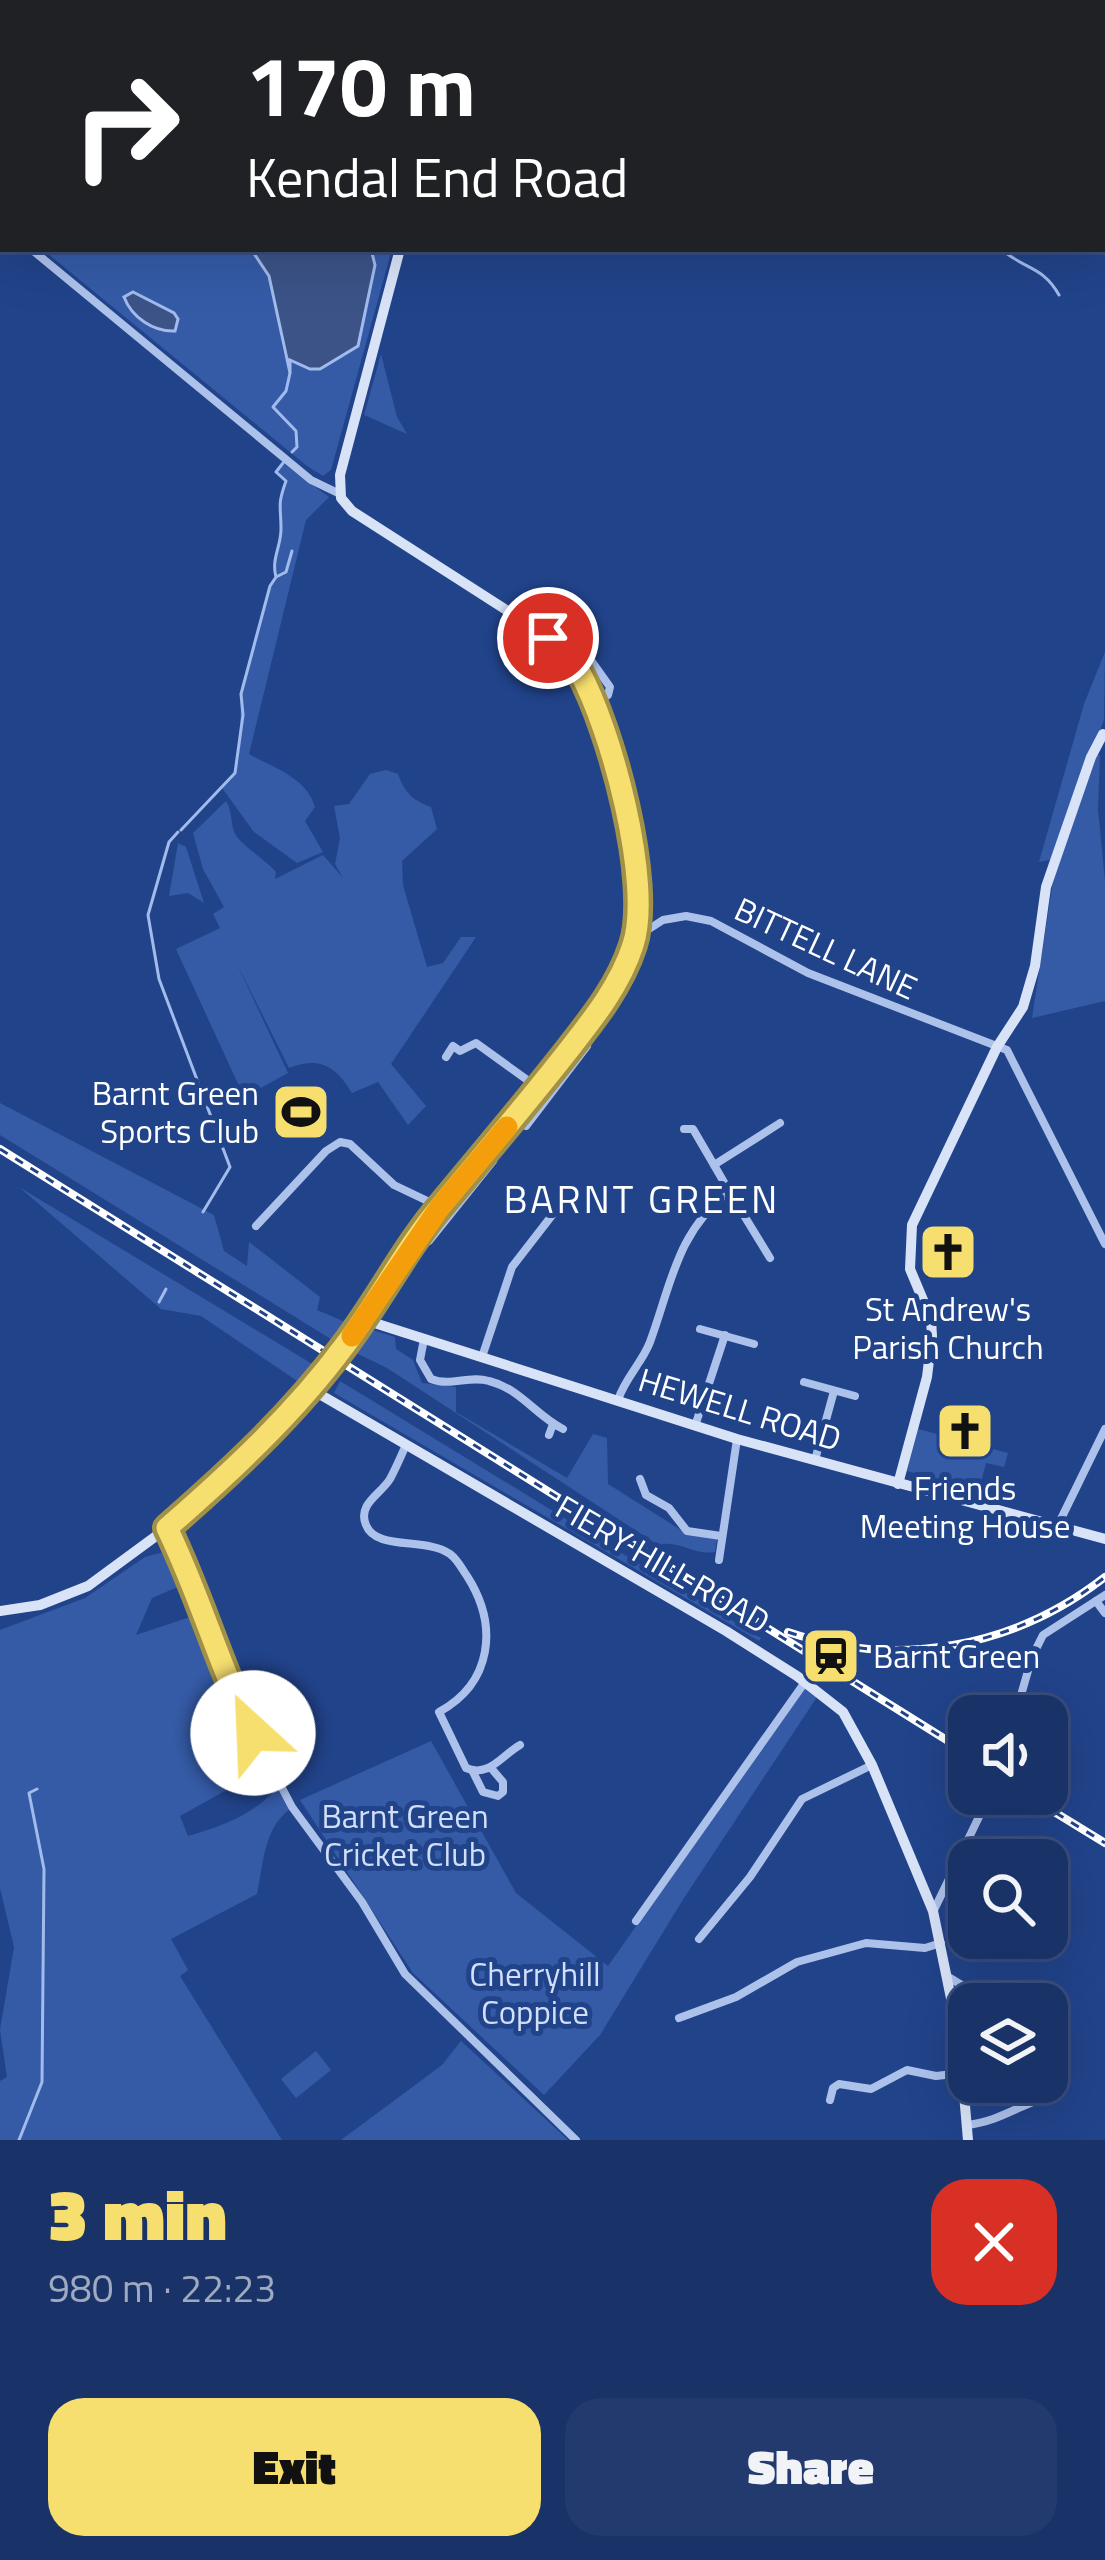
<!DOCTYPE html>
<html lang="en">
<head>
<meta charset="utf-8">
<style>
	body { margin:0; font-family:"Titillium Web",sans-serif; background:#223a6e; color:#f1f3f6; height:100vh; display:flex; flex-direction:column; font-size:45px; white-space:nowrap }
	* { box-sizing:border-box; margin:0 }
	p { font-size:39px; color:#9faac0 }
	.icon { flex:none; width:66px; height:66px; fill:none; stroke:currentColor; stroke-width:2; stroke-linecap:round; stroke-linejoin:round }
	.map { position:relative; height:2140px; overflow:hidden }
	.side { display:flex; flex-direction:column; background:#193268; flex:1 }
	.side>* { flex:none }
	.top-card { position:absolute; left:0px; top:0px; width:1107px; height:252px; box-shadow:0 12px 48px #0002,0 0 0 3px #374d7c; background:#202124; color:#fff; overflow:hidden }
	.buttons { position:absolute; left:948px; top:1695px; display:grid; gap:24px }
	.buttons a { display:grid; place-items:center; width:120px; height:120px; border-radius:24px; background:#193268; box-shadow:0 12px 48px #0002,0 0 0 3px #374d7c; font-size:60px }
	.pin { position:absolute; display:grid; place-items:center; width:102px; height:102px; color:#fff; margin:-51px; border:6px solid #fff; border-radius:50%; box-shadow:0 3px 12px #0007 }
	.me { position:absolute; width:132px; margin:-66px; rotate:335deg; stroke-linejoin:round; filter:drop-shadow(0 0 9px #0008) }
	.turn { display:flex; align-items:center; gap:42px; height:252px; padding:0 48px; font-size:54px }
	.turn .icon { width:156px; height:156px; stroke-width:2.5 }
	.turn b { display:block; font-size:84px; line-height:102px }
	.round { display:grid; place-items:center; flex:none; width:126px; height:126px; border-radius:36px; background:#223a6e }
	.summary { display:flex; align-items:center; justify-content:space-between; height:204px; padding:0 48px }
	h1 { font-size:72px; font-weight:800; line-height:90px; color:#f7df6f }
	.cta { display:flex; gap:24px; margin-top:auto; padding:24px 48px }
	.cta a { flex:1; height:138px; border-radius:36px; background:#f7df6f; color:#111; font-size:48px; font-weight:800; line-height:138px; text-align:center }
	.cta a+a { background:#223a6e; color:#f1f3f6 }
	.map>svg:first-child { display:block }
	.green { fill:#355ba7; fill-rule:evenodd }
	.water { fill:#3b5387; stroke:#a1bbec; stroke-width:3 }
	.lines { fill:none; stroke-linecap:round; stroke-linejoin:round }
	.stream { stroke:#a1bbec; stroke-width:3 }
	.street { stroke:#adc2eb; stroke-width:8 }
	.secondary { stroke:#d9e3f8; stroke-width:10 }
	.rail-casing { stroke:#fff; stroke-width:8 }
	.rail { stroke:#21438a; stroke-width:3; stroke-dasharray:9; stroke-linecap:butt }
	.route-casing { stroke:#a19148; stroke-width:30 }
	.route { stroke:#f7df6f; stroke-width:21 }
	.slow { stroke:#f59e0b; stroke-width:21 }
	.labels { text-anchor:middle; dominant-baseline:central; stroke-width:10; stroke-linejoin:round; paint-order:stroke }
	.street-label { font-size:33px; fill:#fff; stroke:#21438a }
	.poi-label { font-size:33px; fill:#fff; stroke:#21438a }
	.park-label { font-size:33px; fill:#d2dff8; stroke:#21438a }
	.quarter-label { font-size:39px; letter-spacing:3px; fill:#fff; stroke:#21438a }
</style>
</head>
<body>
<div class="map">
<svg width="1105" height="2140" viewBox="0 0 1105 2140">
	<rect width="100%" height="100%" fill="#21438a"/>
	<g class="green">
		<path d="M42,249H251C283,283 273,331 290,371V360L310,369L358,346L375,265L371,249H392L331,470L323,476L307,466Z"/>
		<path d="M381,354L397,417L407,434L364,415Z"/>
		<path d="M283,463L329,497L306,520L249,754C274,768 306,777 315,807L305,821L323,852L297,863L254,832L222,788L235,773L239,758L241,694L270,586L276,577C271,559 281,547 281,529C281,508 277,504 285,481L276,472Z"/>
		<path d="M1105,652L1104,720L1050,860L1039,862L1084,704Z"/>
		<path d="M1096,754L1100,755L1098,810L1105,881V1001L1032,1018L1053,881Z"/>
		<path d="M386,770L398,774C405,793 412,800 431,807L437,829L402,861L403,885L427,967L443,963L461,937H476L391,1064L426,1106L408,1125L378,1082L352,1093C336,1066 319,1056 289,1068L236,962L288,1073L244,1097L176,949L220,928L213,914L224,907L203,869L193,833L226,801C234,813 229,827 238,838C249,851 265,859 276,872L275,879L323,855L343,878L335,864L340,838L334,806L349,804L370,774Z"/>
		<path d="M178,843L186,847L204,903L188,893L169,896Z"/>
		<path d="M0,1103L214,1215L224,1251L247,1266L249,1242L320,1297L317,1310L350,1324L339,1344L0,1135Z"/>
		<path d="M19,1187L314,1365L300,1383L201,1316L161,1309Z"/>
		<path d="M369,1329L395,1337L396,1349L413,1360L422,1383L456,1387V1412L567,1478L593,1434L607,1438L608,1484L689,1535L717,1539L715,1552C693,1556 680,1539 658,1545L387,1368L352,1351L361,1333Z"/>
		<path d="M340,1381L761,1638L759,1641L334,1393Z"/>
		<path d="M918,1429L1008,1453L1004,1467L986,1463L979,1490L907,1471Z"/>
		<path d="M167,1551L187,1583L152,1598L136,1635L199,1614L231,1701L289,1810C264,1828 263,1866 257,1894L171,1939L188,1970L180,1976L282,2140H0V2081L7,2077L0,2030L14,1947L0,1888V1630L85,1598L145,1557ZM257,1773L272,1793C249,1817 219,1827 188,1836L180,1816Z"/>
		<path d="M804,1688L817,1697L684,1898L600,2035L544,2095L413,1973L300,1800L431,1741L516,1893L608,1966Z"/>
		<path d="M461,2041L568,2140H341L442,2065Z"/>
		<path d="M316,2051L331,2070L296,2098L281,2079Z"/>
	</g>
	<g class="water">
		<path d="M0,0H600L601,3H3V76Z"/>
		<path d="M251,249H371L375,265L358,346L320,369H310L290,360V373L269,276Z"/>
		<path d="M133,292L174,313L178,319L175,331C154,332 132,318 124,297Z"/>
	</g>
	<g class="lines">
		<g class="stream">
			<path d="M1001,249C1025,270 1043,266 1059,295"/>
			<path d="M290,373L286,391L273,407L296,431L297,447L292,452"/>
			<path d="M276,577L286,572L292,551"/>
			<path d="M181,830L235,773L243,715L241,694L270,586L276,577C271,559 281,547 281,529C281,505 277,506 286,481L276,472L283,463"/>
			<path d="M178,832L169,842L148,915L159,979L230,1167L203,1212"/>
			<path d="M159,1302L166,1289"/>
			<path d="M19,2140L42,2082L44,1869L29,1793L37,1789"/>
		</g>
		<g class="street">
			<path d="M0,225L3,227"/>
			<path d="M31,249L311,480L340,494"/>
			<path d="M536,608L573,635L610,687L608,695L595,704"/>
			<path d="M635,938L663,920L686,916L711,921L808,973L1007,1050L1105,1244"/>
			<path d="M446,1057L453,1046L460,1051L476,1043L537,1087"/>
			<path d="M512,1121L526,1126L587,1046L577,1039"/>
			<path d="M684,1129H693L714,1165"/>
			<path d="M729,1191L770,1258"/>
			<path d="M256,1226L326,1151L340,1142L350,1144L394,1185L440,1207"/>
			<path d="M429,1241L493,1161"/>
			<path d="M700,1329L754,1344"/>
			<path d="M424,1339L420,1360L431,1379C451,1387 469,1375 489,1381C521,1389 535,1415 563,1429"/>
			<path d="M482,1357L512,1267L560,1205L568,1204"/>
			<path d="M804,1382L855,1396"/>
			<path d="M618,1400C625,1378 642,1363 650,1342C672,1282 676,1234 729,1191L714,1165L780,1123"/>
			<path d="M695,1426L725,1335"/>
			<path d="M549,1435L553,1424"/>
			<path d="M406,1445C401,1456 396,1468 390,1479C381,1494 357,1504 366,1525C376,1551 426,1537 450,1554C458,1560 462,1569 467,1576C499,1626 492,1683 439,1712L466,1768C489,1778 502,1755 520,1745"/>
			<path d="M815,1460L834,1391"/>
			<path d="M640,1479L646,1495L669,1508L687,1531L721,1536"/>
			<path d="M1057,1527L1105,1429"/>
			<path d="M167,1528L192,1579L235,1699L292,1807L362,1902L405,1974L576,2140"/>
			<path d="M719,1560L737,1439"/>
			<path d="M1096,1601L1105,1613"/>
			<path d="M1015,1716L1032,1657L1043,1635L1105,1595"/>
			<path d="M473,1772L483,1792L498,1796L503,1792V1782L491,1768"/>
			<path d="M934,1910L990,1794"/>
			<path d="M636,1921L805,1682"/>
			<path d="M699,1939L750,1877L802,1799L872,1765"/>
			<path d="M950,1978L993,2004"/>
			<path d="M679,2018L736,1997L797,1962L866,1943L925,1948L941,1943"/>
			<path d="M1047,2038L1055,2043"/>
			<path d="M830,2100L833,2088L839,2084L871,2089L907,2070L936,2076L962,2073"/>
			<path d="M966,2125C1001,2122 1024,2101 1057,2094"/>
		</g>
		<g class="secondary">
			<path d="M625,3V0"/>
			<path d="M362,1319L737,1439L1105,1539"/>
			<path d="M309,1388L726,1631L797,1676L843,1712L872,1765L933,1911L959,2037L968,2140"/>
			<path d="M898,1484L927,1377L932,1336L931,1319L910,1269L912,1225L997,1047L1023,1007L1035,966L1046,887L1091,757L1103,734"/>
			<path d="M0,1611L40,1605L88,1586L167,1528L250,1454L347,1344L440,1207L577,1039L621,974L635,938L640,905L628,825L595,704L575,664L539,631L352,511L341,498L340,475L400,249"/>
		</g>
		<g class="rail-casing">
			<g id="rail">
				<path d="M0,1149L969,1754"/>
				<path d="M788,1632C897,1669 1014,1648 1105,1577"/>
				<path d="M1025,1794L1105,1843"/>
			</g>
		</g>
		<use href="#rail" class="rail"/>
	</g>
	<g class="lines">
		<g class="route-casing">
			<path id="route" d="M253,1733C219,1667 200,1595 167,1528C231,1472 294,1414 345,1345C380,1299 406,1246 444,1202C483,1155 522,1109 560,1061C588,1025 619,989 633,945C653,884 611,728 579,671C572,658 560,648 548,638"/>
		</g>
		<use href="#route" class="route"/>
		<path class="slow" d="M352,1336L440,1207L507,1127"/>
	</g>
	<defs>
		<g id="stadium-square" transform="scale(3)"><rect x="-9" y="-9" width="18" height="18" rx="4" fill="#f7df6f" stroke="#21438a"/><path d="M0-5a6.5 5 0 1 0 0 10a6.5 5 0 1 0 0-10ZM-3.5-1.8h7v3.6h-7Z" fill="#111"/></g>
		<g id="church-square" transform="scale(3)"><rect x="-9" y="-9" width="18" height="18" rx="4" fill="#f7df6f" stroke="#21438a"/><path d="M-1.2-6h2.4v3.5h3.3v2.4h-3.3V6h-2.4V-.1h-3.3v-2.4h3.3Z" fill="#111"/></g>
		<g id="station-square" transform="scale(3)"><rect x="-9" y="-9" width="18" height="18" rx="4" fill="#f7df6f" stroke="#21438a"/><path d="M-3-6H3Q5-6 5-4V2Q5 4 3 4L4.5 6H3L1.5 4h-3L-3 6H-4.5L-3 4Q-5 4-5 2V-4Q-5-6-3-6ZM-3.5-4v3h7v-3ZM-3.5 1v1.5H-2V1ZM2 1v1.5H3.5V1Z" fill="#111"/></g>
	</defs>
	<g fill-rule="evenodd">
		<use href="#stadium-square" x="301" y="1112"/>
		<use href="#church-square" x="948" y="1252"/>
		<use href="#church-square" x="965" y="1431"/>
		<use href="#station-square" x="831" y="1656"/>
	</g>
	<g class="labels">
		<g class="street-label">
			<text transform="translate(826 948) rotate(25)">BITTELL LANE</text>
			<text transform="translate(740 1409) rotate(17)">HEWELL ROAD</text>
			<text transform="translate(663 1564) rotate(30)">FIERY HILL ROAD</text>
		</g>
		<g class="poi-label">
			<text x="259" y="1093" text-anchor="end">Barnt Green<tspan x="259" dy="38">Sports Club</tspan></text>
			<text x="948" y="1309">St Andrew's<tspan x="948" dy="38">Parish Church</tspan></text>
			<text x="965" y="1488">Friends<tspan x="965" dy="38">Meeting House</tspan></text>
			<text x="873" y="1656" text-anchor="start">Barnt Green</text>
		</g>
		<g class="park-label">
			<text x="405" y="1816">Barnt Green<tspan x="405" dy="38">Cricket Club</tspan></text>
			<text x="535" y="1974">Cherryhill<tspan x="535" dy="38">Coppice</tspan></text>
		</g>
		<g class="quarter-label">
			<text x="642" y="1198">BARNT GREEN</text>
		</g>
	</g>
</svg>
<div class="buttons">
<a><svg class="icon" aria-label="sound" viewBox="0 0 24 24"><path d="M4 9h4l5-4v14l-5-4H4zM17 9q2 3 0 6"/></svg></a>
<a><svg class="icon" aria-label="search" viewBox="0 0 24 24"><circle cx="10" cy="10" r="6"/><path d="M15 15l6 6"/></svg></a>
<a><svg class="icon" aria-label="layers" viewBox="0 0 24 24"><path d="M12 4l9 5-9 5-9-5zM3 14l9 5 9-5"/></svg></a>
</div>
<div class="pin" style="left:548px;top:638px;background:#d93025"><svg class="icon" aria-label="arrive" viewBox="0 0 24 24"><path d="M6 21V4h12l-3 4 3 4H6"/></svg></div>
<svg class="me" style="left:253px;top:1733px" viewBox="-20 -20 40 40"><circle r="19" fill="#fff"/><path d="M0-13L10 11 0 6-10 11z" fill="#f7df6f"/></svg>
<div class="top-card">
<div class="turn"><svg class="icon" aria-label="right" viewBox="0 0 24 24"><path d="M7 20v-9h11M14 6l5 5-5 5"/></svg><div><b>170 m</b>Kendal End Road</div></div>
</div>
</div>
<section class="side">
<div class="summary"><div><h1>3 min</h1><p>980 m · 22:23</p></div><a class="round" style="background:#d93025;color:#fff"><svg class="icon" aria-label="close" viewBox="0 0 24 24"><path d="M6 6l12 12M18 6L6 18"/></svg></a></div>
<div class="cta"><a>Exit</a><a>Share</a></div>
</section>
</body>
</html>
